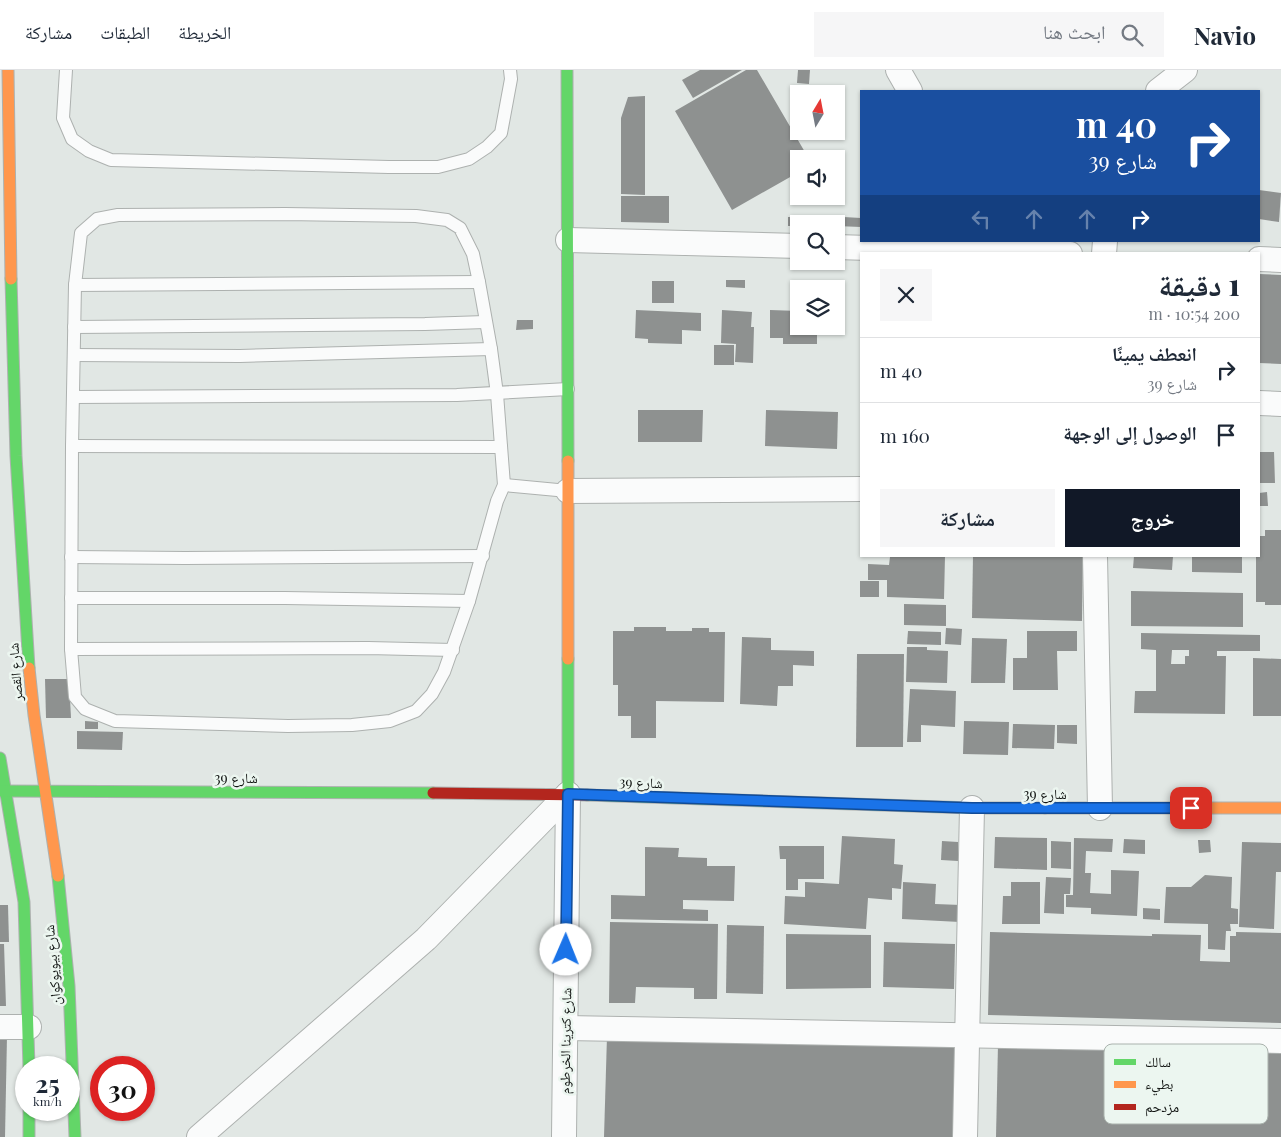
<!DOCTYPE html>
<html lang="ar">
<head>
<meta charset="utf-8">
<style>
	body { margin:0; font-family:"Playfair Display","Noto Naskh Arabic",serif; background:#f6f6f7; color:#1f2937; direction:rtl; height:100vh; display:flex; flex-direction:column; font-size:19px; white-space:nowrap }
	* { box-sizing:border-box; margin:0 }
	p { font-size:16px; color:#747a83 }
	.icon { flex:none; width:28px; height:28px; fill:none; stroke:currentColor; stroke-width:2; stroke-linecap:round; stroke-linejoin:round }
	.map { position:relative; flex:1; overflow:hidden; direction:ltr }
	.panel { position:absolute; left:860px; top:182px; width:400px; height:305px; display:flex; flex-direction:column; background:#fff; border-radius:0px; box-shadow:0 1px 4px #0004; direction:rtl }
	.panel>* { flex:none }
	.top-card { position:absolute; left:860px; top:20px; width:400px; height:152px; border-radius:0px; box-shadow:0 1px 4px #0004; direction:rtl; background:#1a4fa0; color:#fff; overflow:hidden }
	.needle { width:32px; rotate:10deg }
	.tools { position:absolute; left:790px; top:15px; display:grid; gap:10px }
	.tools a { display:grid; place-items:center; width:55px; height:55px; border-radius:0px; background:#fff; box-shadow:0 1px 4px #0004; font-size:25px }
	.speed { position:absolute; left:15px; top:986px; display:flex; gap:10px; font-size:25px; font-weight:700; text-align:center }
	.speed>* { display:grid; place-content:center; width:65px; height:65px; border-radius:50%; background:#fff; box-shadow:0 1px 4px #0004; line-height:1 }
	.speed small { font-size:12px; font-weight:400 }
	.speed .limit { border:8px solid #d22; background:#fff; color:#111 }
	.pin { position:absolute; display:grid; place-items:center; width:42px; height:42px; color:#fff; margin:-21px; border-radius:10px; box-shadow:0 2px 8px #0006 }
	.me { position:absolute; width:55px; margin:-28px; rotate:1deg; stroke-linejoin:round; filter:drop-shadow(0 0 4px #0008) }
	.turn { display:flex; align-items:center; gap:18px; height:105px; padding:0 20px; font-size:22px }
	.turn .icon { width:65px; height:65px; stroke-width:2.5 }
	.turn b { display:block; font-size:35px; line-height:42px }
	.lanes { display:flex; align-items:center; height:48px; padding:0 20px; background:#0003; justify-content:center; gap:25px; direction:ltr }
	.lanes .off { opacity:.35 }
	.round { display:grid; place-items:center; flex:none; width:52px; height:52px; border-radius:0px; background:#f6f6f7 }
	.summary { display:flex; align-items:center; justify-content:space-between; height:85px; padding:0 20px }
	h1 { font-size:30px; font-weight:800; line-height:38px }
	.action { display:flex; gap:10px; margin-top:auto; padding:10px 20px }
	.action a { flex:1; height:58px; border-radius:0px; background:#111827; color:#fff; font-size:20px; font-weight:800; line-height:58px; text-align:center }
	.action a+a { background:#f6f6f7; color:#1f2937 }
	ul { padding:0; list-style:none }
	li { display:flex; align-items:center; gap:15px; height:65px; padding:0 20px; border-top:1px solid #e0e1e3 }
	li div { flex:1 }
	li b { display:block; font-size:19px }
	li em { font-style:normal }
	header { display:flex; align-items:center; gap:30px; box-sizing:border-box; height:70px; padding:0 25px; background:#fff; border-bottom:1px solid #e0e1e3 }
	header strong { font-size:24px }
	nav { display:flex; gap:28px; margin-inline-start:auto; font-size:18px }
	.search { width:350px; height:45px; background:#f6f6f7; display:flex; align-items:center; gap:12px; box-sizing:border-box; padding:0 18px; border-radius:0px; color:#747a83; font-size:19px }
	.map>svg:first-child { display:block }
	.building { fill:#8e9190; fill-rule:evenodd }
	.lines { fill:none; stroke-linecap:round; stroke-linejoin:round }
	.lane-casing { stroke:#adb1af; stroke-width:14 }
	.street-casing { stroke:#adb1af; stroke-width:26 }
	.fast-casing { stroke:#adb1af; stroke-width:13 }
	.slow-casing { stroke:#adb1af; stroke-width:13 }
	.jam-casing { stroke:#adb1af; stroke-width:13 }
	.lane { stroke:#fafbfb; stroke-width:12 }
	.street { stroke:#fafbfb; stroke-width:24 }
	.fast { stroke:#63d668; stroke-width:11 }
	.slow { stroke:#ff974d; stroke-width:11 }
	.jam { stroke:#b3261e; stroke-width:11 }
	.route-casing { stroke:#114b97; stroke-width:12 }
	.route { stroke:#1a73e8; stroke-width:9 }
	.labels { text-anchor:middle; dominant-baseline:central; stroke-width:5; stroke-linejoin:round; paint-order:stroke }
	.street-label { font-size:14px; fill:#111412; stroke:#ecf6f0 }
	.key { fill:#ecf6f0; stroke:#aab2ad; stroke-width:1 }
	.key-label { font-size:14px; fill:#111412 }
</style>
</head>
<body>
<header>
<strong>Navio</strong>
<div class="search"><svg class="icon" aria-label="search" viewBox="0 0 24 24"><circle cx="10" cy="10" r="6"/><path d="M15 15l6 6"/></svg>ابحث هنا</div>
<nav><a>الخريطة</a><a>الطبقات</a><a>مشاركة</a></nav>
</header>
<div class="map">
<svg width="1281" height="1067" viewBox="0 0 1281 1067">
	<rect width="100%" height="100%" fill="#e1e7e4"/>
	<g class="building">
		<path d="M700,0H742L693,28L682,10Z"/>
		<path d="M746,0H757L809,89H799V102L732,140L675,41Z"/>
		<path d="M798,0H810L809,14L797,13Z"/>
		<path d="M796,16L820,17V24H799V27H796Z"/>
		<path d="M645,26V125L621,124V48L628,27Z"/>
		<path d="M1259,120L1281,123L1279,152L1259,149Z"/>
		<path d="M621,126H669V153L621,152Z"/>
		<path d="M826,146L861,148V157L836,156V154H826Z"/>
		<path d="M788,147H823V154H799V156H788Z"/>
		<path d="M1259,204L1281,205V294L1259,293Z"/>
		<path d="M726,210H745V218L726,217Z"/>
		<rect x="652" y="211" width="22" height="22"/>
		<path d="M636,240L701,243V261L682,260V274L648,273V269L635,268Z"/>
		<path d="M722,240L752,242L751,257H754L753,293L735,292L736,274L721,273Z"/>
		<path d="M770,240L799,241V256H837V261H817V274H783V268H770Z"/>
		<path d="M517,250H533V259L516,260Z"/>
		<rect x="714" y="275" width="20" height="20"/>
		<path d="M638,340H703L702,372H638Z"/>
		<path d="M766,340L838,342L837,379L765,376Z"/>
		<path d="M1259,382H1274L1275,413H1259Z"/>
		<path d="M1267,422L1268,436H1260L1259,423Z"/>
		<path d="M1265,460H1281V535H1265V532H1256V486H1259V466H1265Z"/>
		<path d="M907,486H945L944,529L887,527V510H868V494L889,495L890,487Z"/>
		<path d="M973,486H1083L1082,551L972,548Z"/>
		<path d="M1134,486H1173L1172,500L1133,498Z"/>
		<path d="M1192,486H1242V503L1192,502Z"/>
		<rect x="860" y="511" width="19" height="16"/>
		<path d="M1131,521L1243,523V557L1131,556Z"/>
		<path d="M904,534L946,535V556L904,555Z"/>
		<path d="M634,557H666V561H692V558H709V562H725L724,632L656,631V668H631V646H618V615H613V561H634Z"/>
		<path d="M946,558L962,559L961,575L945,574Z"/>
		<path d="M908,561L941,562V575L907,574Z"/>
		<path d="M1027,561H1077V581H1057L1058,620H1013V588H1027Z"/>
		<path d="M1141,563L1260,565V581H1217V586H1226L1225,644L1134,643L1135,621H1156V580L1141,579ZM1172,580H1189V586H1185V594H1171Z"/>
		<path d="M742,567L771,568V580L814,581V596L793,595V616H778L777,636L740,634Z"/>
		<path d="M972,568L1007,569L1005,613H971Z"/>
		<path d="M907,577H927V580L948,581L947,613L906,612Z"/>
		<path d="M857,584H904L903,677H856Z"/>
		<path d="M1253,588L1281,589V646H1253Z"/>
		<path d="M45,609H69L71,648H46Z"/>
		<path d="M910,619L956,621L955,657L921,655V672H907Z"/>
		<path d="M85,651L98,652V659H85Z"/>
		<path d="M964,651L1009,652L1008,685L963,684Z"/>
		<path d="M1013,654L1055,655L1054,679L1012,678Z"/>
		<path d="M1057,655H1077V674L1057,673Z"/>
		<path d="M77,661L123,662L122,680L77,679Z"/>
		<path d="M842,766L895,769L894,794L903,795L901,819L892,818V830L868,828L866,859L784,854L785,826L805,827V812L839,814Z"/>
		<path d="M995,767L1047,768V800L994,798Z"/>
		<path d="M1074,768L1113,769L1112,782L1086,781L1085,803H1091L1090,823L1111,824V800L1139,801L1137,846L1091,844V838L1066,837V825H1073Z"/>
		<path d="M1124,769L1145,770V784L1123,783Z"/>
		<path d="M1198,770H1210L1211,782L1199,783Z"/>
		<path d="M942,771L958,772V791L941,790Z"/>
		<path d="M1051,771L1071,772V799L1051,798Z"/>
		<path d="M1242,772L1281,773V802H1276L1274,859L1239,857Z"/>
		<path d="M779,776H824V809H798V820H786V789H780Z"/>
		<path d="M645,777L679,778L678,787L707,788V796H735L734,831L683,830V839L708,840V851L611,849V825L645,826Z"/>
		<path d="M1205,805L1232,807L1231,838L1238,839V854H1230L1231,861H1226L1225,880L1208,879V854L1164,853L1166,817H1191Z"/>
		<path d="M1046,807L1071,808L1070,824H1064V844L1044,843Z"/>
		<path d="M903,812L936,814L935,834L961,835L960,852L902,849Z"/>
		<path d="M1011,812H1040V854H1002L1003,826H1011Z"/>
		<path d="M0,835H8L9,872H0Z"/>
		<path d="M1143,838L1160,839V850L1143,849Z"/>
		<path d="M610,852L718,854L717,929H694V918L636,917L635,933H609Z"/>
		<path d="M727,855L764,856L763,924L726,923Z"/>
		<path d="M990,862L1152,866V864L1201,865L1200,891L1230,892V866H1236V862L1281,863V953L988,945Z"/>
		<path d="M786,864L871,865V918L786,919Z"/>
		<path d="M884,872L955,874L954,919L883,917Z"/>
		<path d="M0,874H4L6,936H0Z"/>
		<path d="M0,966H7L5,1067H0Z"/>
		<path d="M607,966L955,975L953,1067H604Z"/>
		<path d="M998,974L1281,980V1067H996Z"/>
	</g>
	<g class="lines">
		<g class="lane-casing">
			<g id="lane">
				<path d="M66,0L63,48L72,69L89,81L111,90L389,97H438L469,89L487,77L501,63L511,9L510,0"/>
				<path d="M285,144L416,146L447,150L460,158L473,184L479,212L491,279L497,324L504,415L497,431L469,531L444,602L432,624L416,641L390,651L352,655L288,656L115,651L85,639L75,627L71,579L72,376L75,215L81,163L97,149L118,145Z"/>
				<path d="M75,215L479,212"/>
				<path d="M74,257L425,254L485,252"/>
				<path d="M74,285L240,286L491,279"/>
				<path d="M73,327L457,325L568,319"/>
				<path d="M72,376L501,377"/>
				<path d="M504,415L568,421"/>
				<path d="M71,487L185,488L483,486"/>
				<path d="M71,528H285L469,531"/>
				<path d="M71,579L368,578L453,580"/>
			</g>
		</g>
		<g class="street-casing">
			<g id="street">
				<path d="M898,0L910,21"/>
				<path d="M1158,21L1185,0"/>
				<path d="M568,170L799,176"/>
				<path d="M836,177L1070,184"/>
				<path d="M1104,184L1105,171"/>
				<path d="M1259,189L1281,190"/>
				<path d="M1259,333L1281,334"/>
				<path d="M568,421L861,419"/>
				<path d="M1095,486L1100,738"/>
				<path d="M0,957H29"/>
				<path d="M566,958L1281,971"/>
				<path d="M199,1067L426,869L568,724"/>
				<path d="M564,1067L568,724"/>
				<path d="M965,1067L972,738"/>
			</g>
		</g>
		<g class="fast-casing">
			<g id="fast">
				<path d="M567,0L568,391"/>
				<path d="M11,209L16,386L29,598"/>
				<path d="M568,589V724"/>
				<path d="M0,688L24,832L29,998"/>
				<path d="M0,721L433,723"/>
				<path d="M587,725L972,738H1045"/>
				<path d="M58,806L69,916L75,1067"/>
				<path d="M29,1040V1067"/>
			</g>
		</g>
		<g class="slow-casing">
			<g id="slow">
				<path d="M8,0L11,209"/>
				<path d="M568,391V589"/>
				<path d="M29,598L34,645L58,806"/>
				<path d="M1045,738H1281"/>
			</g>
		</g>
		<g class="jam-casing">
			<path id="jam" d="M433,723L587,725"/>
		</g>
		<use href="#lane" class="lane"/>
		<use href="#street" class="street"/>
		<use href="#fast" class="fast"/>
		<use href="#slow" class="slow"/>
		<use href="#jam" class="jam"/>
	</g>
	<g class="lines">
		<g class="route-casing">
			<path id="route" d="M566,880L568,724L972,738H1191"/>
		</g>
		<use href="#route" class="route"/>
	</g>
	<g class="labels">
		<g class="street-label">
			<text transform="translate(15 602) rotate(-94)">شارع القصر</text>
			<text x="236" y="707">شارع 39</text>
			<text transform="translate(641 712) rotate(2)">شارع 39</text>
			<text x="1045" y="723">شارع 39</text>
			<text transform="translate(52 895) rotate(-95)">شارع بيويوكوان</text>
			<text transform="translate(565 971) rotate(-89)">شارع كترينا الخرطوم</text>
		</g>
	</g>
	<rect x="1104" y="974" width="164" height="80" rx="8" class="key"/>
	<rect x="1114" y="989" width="22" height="6" fill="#63d668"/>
	<rect x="1114" y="1011" width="22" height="7" fill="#ff974d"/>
	<rect x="1114" y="1034" width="22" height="6" fill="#b3261e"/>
	<g class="key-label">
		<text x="1145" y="997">سالك</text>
		<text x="1145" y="1019">بطيء</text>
		<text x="1145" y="1042">مزدحم</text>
	</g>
</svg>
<div class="tools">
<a><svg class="needle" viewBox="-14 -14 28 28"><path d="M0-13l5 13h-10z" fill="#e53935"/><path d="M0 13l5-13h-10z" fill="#747a83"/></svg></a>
<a><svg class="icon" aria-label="sound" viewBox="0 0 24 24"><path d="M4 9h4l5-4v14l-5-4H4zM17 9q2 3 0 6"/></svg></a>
<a><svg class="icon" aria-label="search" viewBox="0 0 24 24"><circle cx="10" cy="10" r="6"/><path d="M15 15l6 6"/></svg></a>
<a><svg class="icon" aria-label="layers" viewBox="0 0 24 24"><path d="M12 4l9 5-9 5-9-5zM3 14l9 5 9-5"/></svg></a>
</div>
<div class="speed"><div>25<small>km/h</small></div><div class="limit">30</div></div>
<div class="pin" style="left:1191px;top:738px;background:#d93025"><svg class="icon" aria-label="arrive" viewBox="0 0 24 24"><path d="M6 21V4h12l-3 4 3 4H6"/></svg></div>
<svg class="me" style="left:566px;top:880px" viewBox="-20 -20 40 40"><circle r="19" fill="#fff"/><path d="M0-13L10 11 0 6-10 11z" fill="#1a73e8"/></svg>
<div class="top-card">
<div class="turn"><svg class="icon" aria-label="right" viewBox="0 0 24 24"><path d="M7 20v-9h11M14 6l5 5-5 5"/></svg><div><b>40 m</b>شارع 39</div></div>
<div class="lanes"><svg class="icon off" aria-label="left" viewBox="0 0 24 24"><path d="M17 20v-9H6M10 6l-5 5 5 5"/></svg><svg class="icon off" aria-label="ahead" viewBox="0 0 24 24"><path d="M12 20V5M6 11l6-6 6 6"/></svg><svg class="icon off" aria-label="ahead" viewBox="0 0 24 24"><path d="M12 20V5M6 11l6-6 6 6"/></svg><svg class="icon" aria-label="right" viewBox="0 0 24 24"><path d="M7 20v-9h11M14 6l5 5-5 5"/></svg></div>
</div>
<section class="panel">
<div class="summary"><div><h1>1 دقيقة</h1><p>200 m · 10:54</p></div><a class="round"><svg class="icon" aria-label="close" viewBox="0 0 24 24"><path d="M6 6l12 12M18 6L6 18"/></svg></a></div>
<ul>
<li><svg class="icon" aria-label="right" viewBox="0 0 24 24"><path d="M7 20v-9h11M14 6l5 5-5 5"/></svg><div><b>انعطف يمينًا</b><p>شارع 39</p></div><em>40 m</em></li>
<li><svg class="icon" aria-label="arrive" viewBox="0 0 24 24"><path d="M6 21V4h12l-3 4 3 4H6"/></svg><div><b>الوصول إلى الوجهة</b></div><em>160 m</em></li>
</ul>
<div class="action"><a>خروج</a><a>مشاركة</a></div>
</section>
</div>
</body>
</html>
